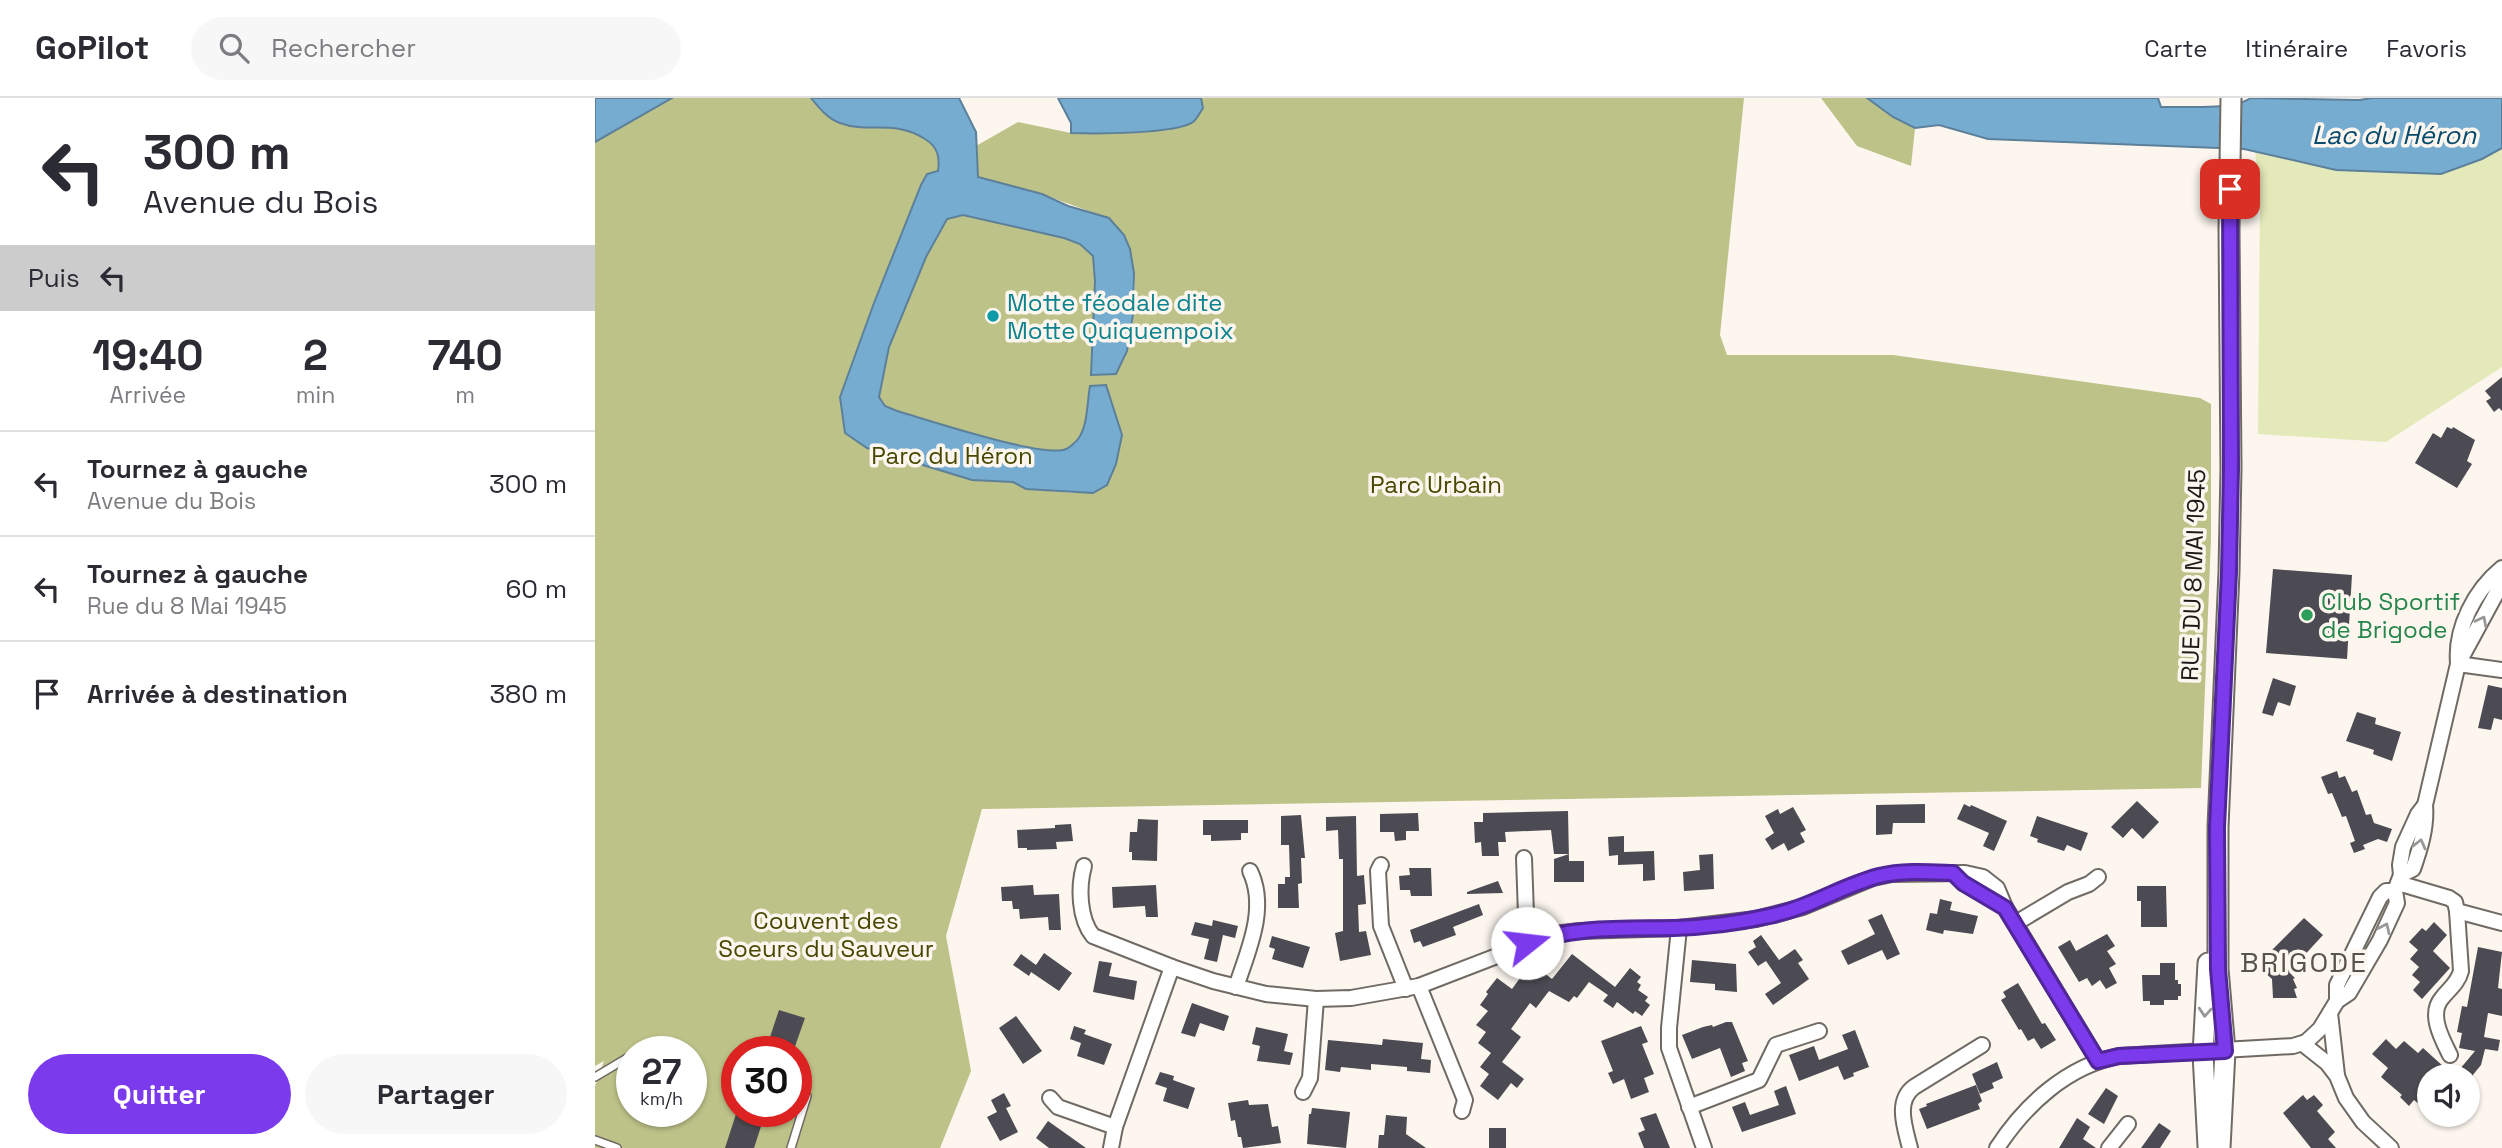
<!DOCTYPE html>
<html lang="fr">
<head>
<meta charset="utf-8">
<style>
	body { margin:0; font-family:"Space Grotesk",sans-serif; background:#f7f7f7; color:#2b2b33; height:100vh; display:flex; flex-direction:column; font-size:26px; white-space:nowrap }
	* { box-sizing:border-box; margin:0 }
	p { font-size:23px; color:#7c7c81 }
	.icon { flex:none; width:38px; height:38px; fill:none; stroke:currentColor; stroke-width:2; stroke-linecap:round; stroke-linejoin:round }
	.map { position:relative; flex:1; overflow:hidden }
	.drawer { display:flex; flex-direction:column; background:#fff; width:595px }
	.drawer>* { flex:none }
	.guide { background:#fff; color:#2b2b33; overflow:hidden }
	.fabs { position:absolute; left:1822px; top:966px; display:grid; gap:14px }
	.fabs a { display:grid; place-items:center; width:63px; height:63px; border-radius:50%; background:#fff; box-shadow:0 2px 5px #0004; font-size:35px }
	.speed { position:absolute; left:21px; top:938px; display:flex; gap:14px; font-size:35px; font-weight:700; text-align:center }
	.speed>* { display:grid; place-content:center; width:91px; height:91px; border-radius:50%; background:#fff; box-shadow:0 2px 5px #0004; line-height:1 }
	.speed small { font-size:18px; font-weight:400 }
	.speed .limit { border:10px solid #d22; background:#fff; color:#111 }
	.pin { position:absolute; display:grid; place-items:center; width:60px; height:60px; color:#fff; margin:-30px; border-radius:14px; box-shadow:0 4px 10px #0006 }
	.me { position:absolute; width:77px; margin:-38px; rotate:74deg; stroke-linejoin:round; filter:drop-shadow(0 0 5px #0008) }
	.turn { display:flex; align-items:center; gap:24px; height:147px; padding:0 28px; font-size:32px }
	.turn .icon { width:91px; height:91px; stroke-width:2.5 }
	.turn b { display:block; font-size:49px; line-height:60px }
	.then { display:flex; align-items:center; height:66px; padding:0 28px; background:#0003; gap:14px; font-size:26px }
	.eta { display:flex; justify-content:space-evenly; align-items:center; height:119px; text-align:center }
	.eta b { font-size:42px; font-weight:800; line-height:49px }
	.action { display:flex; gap:14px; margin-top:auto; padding:14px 28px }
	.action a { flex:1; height:80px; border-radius:42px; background:#7c3aed; color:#fff; font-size:28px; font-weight:800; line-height:80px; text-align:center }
	.action a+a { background:#f7f7f7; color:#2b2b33 }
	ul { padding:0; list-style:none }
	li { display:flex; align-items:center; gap:21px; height:105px; padding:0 28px; border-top:2px solid #e1e1e2 }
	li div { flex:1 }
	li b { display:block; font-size:26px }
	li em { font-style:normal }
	header { display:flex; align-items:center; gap:42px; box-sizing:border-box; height:98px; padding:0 35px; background:#fff; border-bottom:2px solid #e1e1e2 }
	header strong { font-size:33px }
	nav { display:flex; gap:38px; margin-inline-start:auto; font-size:24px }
	.search { width:490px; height:63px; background:#f7f7f7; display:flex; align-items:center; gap:18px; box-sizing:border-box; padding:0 24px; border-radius:38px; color:#7c7c81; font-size:26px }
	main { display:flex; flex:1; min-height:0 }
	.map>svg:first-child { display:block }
	.green { fill:#e4e9ba }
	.forest { fill:#bdc288; fill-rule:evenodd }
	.water { fill:#77acd1; stroke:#5c809a; stroke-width:2 }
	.building { fill:#4c4a52 }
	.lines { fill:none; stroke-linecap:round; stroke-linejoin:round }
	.service-casing { stroke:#6f6a63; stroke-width:10 }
	.minor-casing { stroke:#6f6a63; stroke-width:18 }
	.secondary-casing { stroke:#6f6a63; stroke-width:23 }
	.service { stroke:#fff; stroke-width:7 }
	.minor { stroke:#fff; stroke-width:14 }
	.secondary { stroke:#fff; stroke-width:19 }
	.oneway { stroke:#999897 }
	.route-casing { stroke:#51269a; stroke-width:18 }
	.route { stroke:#7c3aed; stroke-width:12 }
	.culture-dot { fill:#0f9aa8; stroke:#fcf6ee; stroke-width:2.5 }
	.leisure-dot { fill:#2e9e5b; stroke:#fcf6ee; stroke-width:2.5 }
	.labels { text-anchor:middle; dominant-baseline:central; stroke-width:7; stroke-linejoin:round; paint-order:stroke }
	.culture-label { font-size:24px; fill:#0d838f; stroke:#fcf6ee; text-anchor:start }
	.park-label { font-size:24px; fill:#464901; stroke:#fcf6ee }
	.street-label { font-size:24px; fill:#1d1b18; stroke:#fcf6ee }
	.leisure-label { font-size:24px; fill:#27864d; stroke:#fcf6ee; text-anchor:start }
	.water-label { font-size:26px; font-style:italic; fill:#084b6f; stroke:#fcf6ee }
	.quarter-label { font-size:28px; letter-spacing:2px; fill:#58534c; stroke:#fcf6ee }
</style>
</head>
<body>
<header>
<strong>GoPilot</strong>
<div class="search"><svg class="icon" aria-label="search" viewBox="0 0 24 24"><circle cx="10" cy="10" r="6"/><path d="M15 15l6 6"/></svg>Rechercher</div>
<nav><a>Carte</a><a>Itinéraire</a><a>Favoris</a></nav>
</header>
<main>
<section class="drawer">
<div class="guide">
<div class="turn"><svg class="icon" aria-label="left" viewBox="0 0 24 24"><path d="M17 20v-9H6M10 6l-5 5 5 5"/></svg><div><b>300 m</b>Avenue du Bois</div></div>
<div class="then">Puis<svg class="icon" aria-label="left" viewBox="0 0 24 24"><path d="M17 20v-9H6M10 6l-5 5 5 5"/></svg></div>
</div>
<div class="eta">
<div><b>19:40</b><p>Arrivée</p></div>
<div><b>2</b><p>min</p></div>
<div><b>740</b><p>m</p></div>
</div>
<ul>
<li><svg class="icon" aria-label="left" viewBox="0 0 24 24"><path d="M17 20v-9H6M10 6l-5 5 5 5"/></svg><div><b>Tournez à gauche</b><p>Avenue du Bois</p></div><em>300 m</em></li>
<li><svg class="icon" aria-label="left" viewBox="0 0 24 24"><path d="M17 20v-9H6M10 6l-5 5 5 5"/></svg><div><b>Tournez à gauche</b><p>Rue du 8 Mai 1945</p></div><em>60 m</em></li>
<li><svg class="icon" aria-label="arrive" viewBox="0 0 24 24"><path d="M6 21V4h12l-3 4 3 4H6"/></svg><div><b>Arrivée à destination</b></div><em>380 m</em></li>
</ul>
<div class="action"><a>Quitter</a><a>Partager</a></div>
</section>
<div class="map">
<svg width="1907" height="1050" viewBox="0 0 1907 1050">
	<rect width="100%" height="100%" fill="#fcf6ee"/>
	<path class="green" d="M1907,50V269L1791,344L1663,336L1665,98L1660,53L1741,72L1846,76L1887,61Z"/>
	<g class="forest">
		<path d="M77,0H216L226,13L266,29L297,28L318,33L337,45L345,58L343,73L326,87L279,205L245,299L250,335L272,350L377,382L418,384L431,391L479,395H499L512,387L521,366L527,337L511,287L495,288C492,303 493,328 483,340C480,344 475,349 471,351C450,361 330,322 303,314L290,308L284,300L294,249L331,159L352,121L368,117L469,140L485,146L498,158L500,183L496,277L521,276C536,251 543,207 539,178C536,162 522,137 515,121L447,96L383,79L381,48L423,24L476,35L503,36L575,32L607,8L606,0H1149L1125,237L1132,257H1298L1605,300L1616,306V441L1606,690L387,711L351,838L376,973L345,1050H0V988L9,963L0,968V44ZM37,954H96V1013H37ZM142,954H201V1013H142Z"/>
		<path d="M1226,0H1272L1298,19L1320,30L1316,68L1262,48Z"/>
	</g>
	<g class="water">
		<path d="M0,0H77L0,44Z"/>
		<path d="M216,0H364L381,34L383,79L447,96L473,108L514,120L529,137L535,151L539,175L538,217L532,253L521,276L496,277L500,183L498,158L485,146L469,140L368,117L352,121L331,159L294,249L284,299L290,308L302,313C330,321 450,361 471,351C474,350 481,344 483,341C493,328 492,304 495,288L511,287L527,337L521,366L512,387L498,395L431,391L418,384L377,382L272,350L250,335L245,299L279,205L326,87L332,76L343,73C345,59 343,49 330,41C299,21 274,36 245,25C233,21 224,10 216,0Z"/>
		<path d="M463,0H606L608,10C605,14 602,21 598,24C581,36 500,36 476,35V25Z"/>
		<path d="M1272,0H1563L1566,9C1590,8 1636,13 1656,0L1764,2L1778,0H1907V50L1887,61L1846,76L1741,72L1649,51L1393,41L1344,27L1320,30L1298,19Z"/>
	</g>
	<g class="building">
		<path d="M1907,279V313L1904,310L1899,314L1891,303L1896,300L1890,293Z"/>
		<path d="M1852,329L1857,331L1858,329L1880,342L1872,363L1877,366L1862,390L1820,365L1838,335L1846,340Z"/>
		<path d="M1678,471L1757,477L1752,561L1671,555Z"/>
		<path d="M1678,580L1701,588L1695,608L1683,604L1678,618L1667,615Z"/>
		<path d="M1893,587L1907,590V622L1899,620L1896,632L1883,630Z"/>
		<path d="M1762,614L1781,620L1780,626L1806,634L1797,663L1778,656L1779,652L1751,643Z"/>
		<path d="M1742,673L1744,680L1750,678L1757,694L1762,692L1771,717L1776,716L1779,725L1797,731L1792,744L1783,741L1768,747L1770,751L1759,755L1755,745L1760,743L1751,718L1747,719L1737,695L1733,696L1726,679Z"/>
		<path d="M1542,703L1564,724L1548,741L1537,730L1528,740L1516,729Z"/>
		<path d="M1330,706V725H1298L1297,736L1281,737V707Z"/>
		<path d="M1369,706L1375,709L1376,707L1412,723L1399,753L1388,748L1394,735L1362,721Z"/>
		<path d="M1198,709L1211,732L1205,735L1210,744L1193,753L1189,745L1177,752L1170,741L1179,735L1170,718L1183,711L1185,716Z"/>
		<path d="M973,713L974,763H989V784H959V761L974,756H959L956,732L910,734L911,744H903L904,758H887L886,744L880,745L879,724H888V715Z"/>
		<path d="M823,715L824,733H811V742L800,743L799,734H785V716Z"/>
		<path d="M706,717L710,760H706L707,785L703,786L704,810H683V786H690V779H695L694,747H686V718Z"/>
		<path d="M761,718L762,778L769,777L771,806L763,807L764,834L771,833L776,857L745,863L740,835L748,833V761H744L743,732L731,733V719Z"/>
		<path d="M1442,718L1493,735L1486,753L1472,747L1469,753L1442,744L1443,741L1435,738Z"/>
		<path d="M543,721L563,722L562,763L537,762V754H534L535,734H542Z"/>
		<path d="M608,722H653V735H646V742L616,743V737H608Z"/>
		<path d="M476,726L478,743L461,744L462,751L432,752V750H423L422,732L460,730V727Z"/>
		<path d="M1029,738V754L1059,753L1060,782L1048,783V766L1023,767V757L1014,758L1013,739Z"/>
		<path d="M1118,756L1119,791L1089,793L1088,774L1105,772L1104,757Z"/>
		<path d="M814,770H836L837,798H816L815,792H805L804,778L815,777Z"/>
		<path d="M903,783L908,795L872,796V794Z"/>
		<path d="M438,787L439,797L464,796L466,832H454L453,819L425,821L424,811H418L417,803H407L406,789Z"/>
		<path d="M561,787L563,819H551L550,808L518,810L517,789Z"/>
		<path d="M1542,788H1571L1572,829H1546V803H1542Z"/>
		<path d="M1345,801L1357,804L1355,812L1383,818L1378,836L1349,832L1348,836L1331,832L1335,815L1342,816Z"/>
		<path d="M884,806L888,817L858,829L861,837L828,849L825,843L819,845L815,832Z"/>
		<path d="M1287,816L1305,856L1292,862L1287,852L1253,867L1246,853L1280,836L1273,822Z"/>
		<path d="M1709,820L1728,837L1694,874L1700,880L1698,881L1702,890L1699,891L1702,900H1678L1677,881L1667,872L1680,858L1675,854Z"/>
		<path d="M618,822L643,828L640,840L628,837L622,864L609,861L614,841L596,837L600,824L617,828Z"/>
		<path d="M1839,824L1852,837L1838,853L1855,870L1827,901L1818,892L1825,884L1817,877L1824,869L1815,861L1823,852L1814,844L1827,830L1831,833Z"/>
		<path d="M1512,836L1520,848L1512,853L1521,866L1514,870L1522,885L1511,891L1505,882L1497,888L1492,880L1484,884L1463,849L1475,842L1481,853Z"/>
		<path d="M1166,837L1184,862L1200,851L1208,862L1203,865L1214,881L1178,907L1170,896L1186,885L1171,863L1163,868L1153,854L1161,849L1158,843Z"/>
		<path d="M677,838L715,849L708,870L677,861L680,851L674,849Z"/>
		<path d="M1883,849L1907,854L1903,890L1907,891V918L1893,915L1889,939L1905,942L1903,953L1890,951L1886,967L1877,978H1834V1014L1819,1002L1814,1008L1805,999L1807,997L1786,979L1793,970L1777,956L1791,941L1801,951L1809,943L1823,955L1828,950L1859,978L1880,953L1864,950L1867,935L1862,934L1867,908L1872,909Z"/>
		<path d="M449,855L477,875L464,893L436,874L434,878L418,867L426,856L441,867Z"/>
		<path d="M977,856L1020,889L1035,870L1046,879L1042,884L1046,887L1043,892L1053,899L1050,903L1055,907L1047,918L1040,913L1038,916L1022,904L1018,910L1008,903L1013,897L994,884L982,900L979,898L974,904L954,893L941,910L935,905L916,931L926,939L907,964L929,981L922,990L916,985L903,1002L885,988L894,976L885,969L896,955L883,945L891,934L881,927L893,913L885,907L893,896L891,894L902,880L917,891L936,865L957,881Z"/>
		<path d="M1097,862L1141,866L1142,894L1120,892V886L1095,884Z"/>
		<path d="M504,863L517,865L514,878L542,883L539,902L498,894Z"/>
		<path d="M1565,865H1580V882H1583V886H1586V898H1583V902H1569V907H1555V903H1548L1547,877H1565Z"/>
		<path d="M1423,885L1447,926L1450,925L1461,942L1446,951L1439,940L1433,943L1426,931L1424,932L1406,902L1411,899L1408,894Z"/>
		<path d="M597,905L634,918L629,933L605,925L600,939L586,935Z"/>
		<path d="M184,912L210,920L198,954H170Z"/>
		<path d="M421,918L447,953L428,966L404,930Z"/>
		<path d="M1131,924H1137L1153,963L1147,965L1150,973L1136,979L1125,950L1097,961L1087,937L1108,929L1117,927L1118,929Z"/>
		<path d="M479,928L491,932L489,936L517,946L509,967L482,958L486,945L475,941Z"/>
		<path d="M1046,928L1053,944L1047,946L1059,976L1049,980L1054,994L1036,1001L1029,981L1018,986L1013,975L1018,973L1006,943Z"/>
		<path d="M661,929L693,936L689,953L698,955L695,967L662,963L665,948L657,946Z"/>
		<path d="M1260,932L1274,969L1258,975L1259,978L1249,982L1243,968L1204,983L1194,957L1219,948L1224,962L1253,951L1247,937Z"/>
		<path d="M788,941L828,945L826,961L836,962L835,975L812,973V969L776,966V972L746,969L745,974L730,972L733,942L787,947Z"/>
		<path d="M1402,964L1408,980L1397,985L1399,990L1385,996L1377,976Z"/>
		<path d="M565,974L579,978L578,982L600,990L593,1011L568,1003L572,990L560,986Z"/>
		<path d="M1381,987L1387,1003L1383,1006L1385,1011L1332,1031L1324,1011L1332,1008L1331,1006Z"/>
		<path d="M1191,988L1201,1016L1147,1034L1137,1009L1150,1004L1155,1017L1184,1007L1179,993Z"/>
		<path d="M1511,990L1523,998L1509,1026L1493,1016Z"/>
		<path d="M409,995L416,1008L411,1010L423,1034L405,1043L392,1019L402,1014L396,1002Z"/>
		<path d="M1708,997L1712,1002L1719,997L1728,1007L1722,1013L1740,1034L1733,1041L1741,1050H1716L1688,1015Z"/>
		<path d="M653,1002L654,1007L673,1006L677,1029L683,1028L686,1045L648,1050L646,1039H643L640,1022L636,1023L633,1005Z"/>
		<path d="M717,1010L755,1014L751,1050L712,1046L714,1016H716Z"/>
		<path d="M142,1013H171L159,1050H130Z"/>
		<path d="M1061,1015L1075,1050H1049L1043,1035L1050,1032L1045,1020Z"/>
		<path d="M791,1017L812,1019L811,1036L831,1050H783L784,1037H789Z"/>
		<path d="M1482,1020L1495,1029L1488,1041L1501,1050H1464Z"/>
		<path d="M453,1023L491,1050H454L441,1040Z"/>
		<path d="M1564,1025L1576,1033L1565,1050H1546Z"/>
		<rect x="894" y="1030" width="17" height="20"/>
	</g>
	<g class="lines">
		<g class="service-casing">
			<g id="service">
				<path d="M0,979L37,957"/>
				<path d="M0,1042L22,1050"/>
				<path d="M196,1050L212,998"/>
			</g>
		</g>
		<g class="minor-casing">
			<g id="minor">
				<path d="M1863,565C1860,530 1880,492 1907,470"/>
				<path d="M1863,566L1907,572"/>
				<path d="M929,760L932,845"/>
				<path d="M786,767L783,773L786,828L811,891"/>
				<path d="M489,768C483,789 484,821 498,838L577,869"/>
				<path d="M1358,775L1368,785L1410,809"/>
				<path d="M1806,777L1818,771C1825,751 1832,729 1830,707L1863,566L1902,494L1907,479"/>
				<path d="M1803,785L1854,800L1860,804L1862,813L1907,825"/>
				<path d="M1421,825L1473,794L1494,786L1503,779"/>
				<path d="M1084,830L1074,930V950L1109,1050"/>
				<path d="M824,888L870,1002L867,1013"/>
				<path d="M641,889C653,853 673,810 655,773"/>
				<path d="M1742,903V887L1785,799L1791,793H1800"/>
				<path d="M1735,915L1742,977"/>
				<path d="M1708,946L1732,965L1742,978L1751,1000L1768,1024L1796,1050"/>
				<path d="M1855,957C1847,941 1833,916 1847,900C1854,891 1863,885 1866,873L1862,813"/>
				<path d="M708,994L715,980L721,901"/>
				<path d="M455,1000L463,1009L520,1029"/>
				<path d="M1094,1009L1164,982L1181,947L1224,933"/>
				<path d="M516,1050L520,1029L577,869L618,883L671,896L721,901L756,900L824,888L959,836L984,833L1084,830L1161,821L1208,809L1278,780L1297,776L1370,775L1388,779L1402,790L1410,809L1503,963"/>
				<path d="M1315,1050C1310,1030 1300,1003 1319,989L1387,947"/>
				<path d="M1402,1050C1430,1007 1472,968 1524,958L1698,948L1711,944L1725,931L1742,903L1754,895L1785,842L1802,805L1800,793L1806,777L1805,767L1808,749L1823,716L1830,707"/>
				<path d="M1514,1050L1533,1026"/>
			</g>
		</g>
		<g class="secondary-casing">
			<g id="secondary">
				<path d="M1613,865L1608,956L1613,1048"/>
				<path d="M1625,1050L1630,953L1623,871V729L1634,474L1636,370L1634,131L1636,0"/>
			</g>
		</g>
		<use href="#service" class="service"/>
		<use href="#minor" class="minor"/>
		<use href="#secondary" class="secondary"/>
	</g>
	<defs><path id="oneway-chevron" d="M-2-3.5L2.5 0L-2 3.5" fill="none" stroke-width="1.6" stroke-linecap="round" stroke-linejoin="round" transform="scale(1.75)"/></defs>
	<g class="oneway">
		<use href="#oneway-chevron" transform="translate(1887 523) rotate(-63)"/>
		<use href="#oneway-chevron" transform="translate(1825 746) rotate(-76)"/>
		<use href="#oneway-chevron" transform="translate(1790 830) rotate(-65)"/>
		<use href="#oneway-chevron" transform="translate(1610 914) rotate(94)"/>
	</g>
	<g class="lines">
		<g class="route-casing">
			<path id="route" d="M932,845C979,828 1030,831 1079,830C1111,829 1143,825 1174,818C1214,810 1246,788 1284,778C1308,772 1334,774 1358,775L1368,785L1410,810L1503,963L1524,958L1630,953L1623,871L1622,729L1634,474L1636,370L1635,91"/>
		</g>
		<use href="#route" class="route"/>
	</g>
	<circle class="culture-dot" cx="398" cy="218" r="7"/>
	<circle class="leisure-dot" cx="1712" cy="517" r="7"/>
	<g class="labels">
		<g class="culture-label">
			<text x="412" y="204">Motte féodale dite<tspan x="412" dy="28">Motte Quiquempoix</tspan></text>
		</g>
		<g class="park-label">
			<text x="357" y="357">Parc du Héron</text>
			<text x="841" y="386">Parc Urbain</text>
			<text x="231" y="822">Couvent des<tspan x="231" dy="28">Soeurs du Sauveur</tspan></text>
		</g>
		<g class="street-label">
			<text transform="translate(1598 477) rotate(-88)">RUE DU 8 MAI 1945</text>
		</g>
		<g class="leisure-label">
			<text x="1726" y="503">Club Sportif<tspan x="1726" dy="28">de Brigode</tspan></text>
		</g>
		<g class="water-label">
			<text x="1799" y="37">Lac du Héron</text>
		</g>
		<g class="quarter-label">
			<text x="1709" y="864">BRIGODE</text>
		</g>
	</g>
</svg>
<div class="fabs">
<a><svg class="icon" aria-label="sound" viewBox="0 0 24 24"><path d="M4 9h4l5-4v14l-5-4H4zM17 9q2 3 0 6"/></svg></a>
</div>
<div class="speed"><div>27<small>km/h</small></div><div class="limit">30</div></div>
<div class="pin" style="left:1635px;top:91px;background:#d93025"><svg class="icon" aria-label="arrive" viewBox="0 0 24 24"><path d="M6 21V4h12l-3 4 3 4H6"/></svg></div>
<svg class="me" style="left:932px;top:845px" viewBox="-20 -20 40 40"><circle r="19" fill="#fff"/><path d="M0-13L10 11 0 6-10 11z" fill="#7c3aed"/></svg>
</div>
</main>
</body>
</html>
